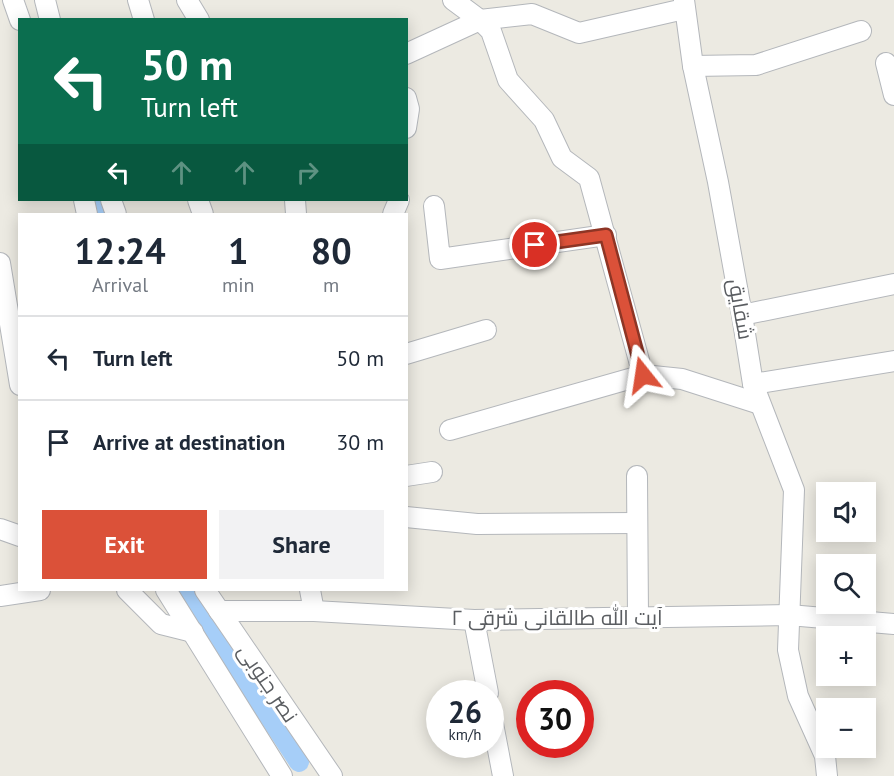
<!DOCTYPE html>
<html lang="en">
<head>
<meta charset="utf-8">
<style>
	body { margin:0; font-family:"PT Sans",Cairo,sans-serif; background:#f2f2f3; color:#1f2937; height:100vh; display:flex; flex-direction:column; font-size:22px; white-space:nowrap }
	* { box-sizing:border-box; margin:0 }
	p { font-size:20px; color:#747a83 }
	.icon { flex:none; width:33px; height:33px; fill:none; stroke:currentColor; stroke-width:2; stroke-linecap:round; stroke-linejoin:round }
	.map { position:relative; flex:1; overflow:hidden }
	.side { position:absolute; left:18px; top:213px; width:390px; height:378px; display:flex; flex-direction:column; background:#fff; border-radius:0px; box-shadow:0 3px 15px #0003 }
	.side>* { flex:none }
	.guide { position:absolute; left:18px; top:18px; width:390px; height:183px; border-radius:0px; box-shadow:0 3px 15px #0003; background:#0b6e4f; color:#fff; overflow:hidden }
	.tools { position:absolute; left:816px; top:482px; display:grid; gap:12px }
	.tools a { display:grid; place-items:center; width:60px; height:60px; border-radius:0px; background:#fff; box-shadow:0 3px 15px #0003; font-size:30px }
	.speed { position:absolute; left:426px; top:680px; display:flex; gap:12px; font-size:30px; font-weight:700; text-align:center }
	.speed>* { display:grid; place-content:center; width:78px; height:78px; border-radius:50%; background:#fff; box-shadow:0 3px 15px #0003; line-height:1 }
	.speed small { font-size:15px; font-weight:400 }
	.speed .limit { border:9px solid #d22; background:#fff; color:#111 }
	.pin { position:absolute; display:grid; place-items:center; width:51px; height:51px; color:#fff; margin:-26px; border:3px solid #fff; border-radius:50%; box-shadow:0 2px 6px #0007 }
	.me { position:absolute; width:66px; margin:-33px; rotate:345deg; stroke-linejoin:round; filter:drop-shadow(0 0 4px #0008) }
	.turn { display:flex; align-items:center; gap:21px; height:126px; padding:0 24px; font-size:27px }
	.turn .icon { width:78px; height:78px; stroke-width:2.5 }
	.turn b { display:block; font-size:42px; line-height:51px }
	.lanes { display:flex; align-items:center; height:57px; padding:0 24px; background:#0003; justify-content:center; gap:30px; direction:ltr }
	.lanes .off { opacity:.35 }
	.eta { display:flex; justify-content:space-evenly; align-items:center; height:102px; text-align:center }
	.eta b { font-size:36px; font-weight:600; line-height:42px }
	.cta { display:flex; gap:12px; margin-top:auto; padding:12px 24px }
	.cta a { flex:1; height:69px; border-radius:0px; background:#db5139; color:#fff; font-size:24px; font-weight:600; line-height:69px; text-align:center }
	.cta a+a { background:#f2f2f3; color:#1f2937 }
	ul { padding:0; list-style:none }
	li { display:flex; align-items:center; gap:18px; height:84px; padding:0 24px; border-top:2px solid #e0e1e3 }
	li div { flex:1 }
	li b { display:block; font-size:22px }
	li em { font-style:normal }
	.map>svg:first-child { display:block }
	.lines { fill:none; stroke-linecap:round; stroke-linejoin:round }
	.canal { stroke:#a6cef8; stroke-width:20 }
	.minor-casing { stroke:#b4b7bb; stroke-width:22 }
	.minor { stroke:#fff; stroke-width:20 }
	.route-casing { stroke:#8e3525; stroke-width:15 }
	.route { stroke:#db5139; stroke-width:10 }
	.labels { text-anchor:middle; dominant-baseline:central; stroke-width:6; stroke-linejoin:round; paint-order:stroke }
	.street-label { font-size:21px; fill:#5a5d61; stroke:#fff }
</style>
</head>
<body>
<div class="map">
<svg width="894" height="776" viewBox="0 0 894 776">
	<rect width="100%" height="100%" fill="#eceae2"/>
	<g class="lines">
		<g class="canal">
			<path d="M93,200L98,214"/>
			<path d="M186,590L299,762"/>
		</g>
		<g class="minor-casing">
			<g id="minor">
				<path d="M13,0L20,20"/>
				<path d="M45,0L50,20"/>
				<path d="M138,0L144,20"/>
				<path d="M187,0L199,20"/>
				<path d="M453,0L480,20L532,14L579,33L684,9"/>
				<path d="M684,0L693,66L718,182L742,315L753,384L794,490L788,650L798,696L825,756L827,776"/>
				<path d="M406,54L480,20L491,31L508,80L544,120L562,158L589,178L643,375L682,379L760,404"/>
				<path d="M886,63L894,95"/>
				<path d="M693,66L756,65L861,31"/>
				<path d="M406,98L409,109L406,128"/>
				<path d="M84,200L87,214"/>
				<path d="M111,200L116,214"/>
				<path d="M198,200L203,214"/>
				<path d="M295,200L296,214"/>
				<path d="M434,206L440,259L606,235"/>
				<path d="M393,214L399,200"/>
				<path d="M0,263L20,385"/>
				<path d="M742,315L894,284"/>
				<path d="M406,354L486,330"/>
				<path d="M753,384L894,361"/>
				<path d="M450,430L643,375"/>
				<path d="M406,476L432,472"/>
				<path d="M637,476L638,617"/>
				<path d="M406,517L477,524L637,523"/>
				<path d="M0,529L20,536"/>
				<path d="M127,590L161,624L193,632"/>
				<path d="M166,590L282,776"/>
				<path d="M205,590L332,776"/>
				<path d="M310,590L314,611"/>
				<path d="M0,596L40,590"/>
				<path d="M219,611H314L474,620L789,615L894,624"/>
				<path d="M474,620L488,693"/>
				<path d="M490,708L503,776"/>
			</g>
		</g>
		<use href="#minor" class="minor"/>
	</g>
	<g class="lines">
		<g class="route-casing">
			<path id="route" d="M535,245L606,235L643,375"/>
		</g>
		<use href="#route" class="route"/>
	</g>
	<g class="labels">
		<g class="street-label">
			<text transform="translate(741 309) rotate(80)">شقایق</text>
			<text x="557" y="617">آیت الله طالقانی شرقی ۲</text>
			<text transform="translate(268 683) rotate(56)">نصر جنوبی</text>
		</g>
	</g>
</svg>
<div class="tools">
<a><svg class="icon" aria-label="sound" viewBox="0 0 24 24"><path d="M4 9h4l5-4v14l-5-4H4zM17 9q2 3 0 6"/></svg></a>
<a><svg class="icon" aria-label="search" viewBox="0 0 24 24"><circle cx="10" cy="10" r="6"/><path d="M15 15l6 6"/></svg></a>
<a>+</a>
<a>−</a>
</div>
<div class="speed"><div>26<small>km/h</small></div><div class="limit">30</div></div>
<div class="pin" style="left:535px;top:245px;background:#d93025"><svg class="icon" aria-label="arrive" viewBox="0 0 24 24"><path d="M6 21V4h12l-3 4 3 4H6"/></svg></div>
<svg class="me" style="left:643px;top:375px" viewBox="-20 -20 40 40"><path d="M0-17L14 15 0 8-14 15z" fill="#db5139" stroke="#fff" stroke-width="4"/></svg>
<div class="guide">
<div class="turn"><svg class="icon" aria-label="left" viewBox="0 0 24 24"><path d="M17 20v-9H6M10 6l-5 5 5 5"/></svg><div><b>50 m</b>Turn left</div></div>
<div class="lanes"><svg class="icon" aria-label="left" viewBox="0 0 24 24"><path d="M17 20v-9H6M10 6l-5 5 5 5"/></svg><svg class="icon off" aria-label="ahead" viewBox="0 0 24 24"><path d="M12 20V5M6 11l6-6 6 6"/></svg><svg class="icon off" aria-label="ahead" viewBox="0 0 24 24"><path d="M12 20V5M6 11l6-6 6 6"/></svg><svg class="icon off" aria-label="right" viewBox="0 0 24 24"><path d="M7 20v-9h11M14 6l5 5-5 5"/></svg></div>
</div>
<section class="side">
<div class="eta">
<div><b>12:24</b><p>Arrival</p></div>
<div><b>1</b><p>min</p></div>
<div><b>80</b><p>m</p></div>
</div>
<ul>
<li><svg class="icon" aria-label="left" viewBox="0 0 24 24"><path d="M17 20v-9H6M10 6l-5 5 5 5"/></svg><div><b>Turn left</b></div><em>50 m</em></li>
<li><svg class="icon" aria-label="arrive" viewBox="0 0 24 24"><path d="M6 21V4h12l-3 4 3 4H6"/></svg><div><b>Arrive at destination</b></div><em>30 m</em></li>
</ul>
<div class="cta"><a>Exit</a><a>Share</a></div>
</section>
</div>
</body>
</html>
